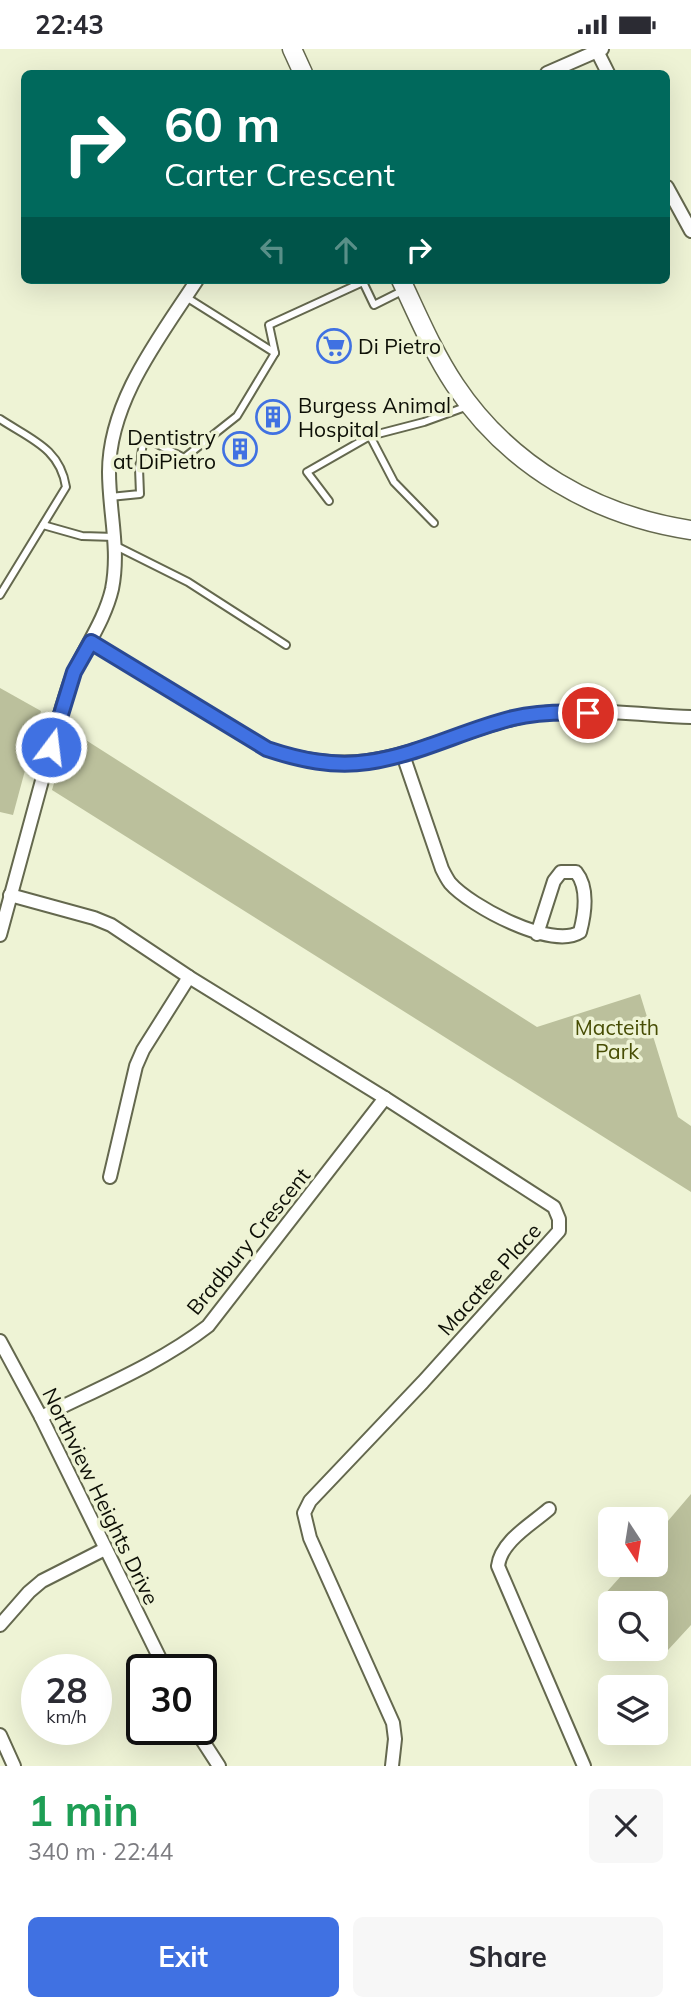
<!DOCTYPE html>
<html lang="en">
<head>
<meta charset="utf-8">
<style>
	body { margin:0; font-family:Mulish,sans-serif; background:#f7f7f7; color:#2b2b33; height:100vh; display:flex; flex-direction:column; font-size:26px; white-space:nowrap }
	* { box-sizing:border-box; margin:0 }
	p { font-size:23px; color:#7c7c81 }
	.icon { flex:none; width:38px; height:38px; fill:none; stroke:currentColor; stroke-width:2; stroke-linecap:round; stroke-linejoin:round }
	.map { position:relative; height:1717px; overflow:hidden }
	.sheet { display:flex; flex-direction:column; background:#fff; flex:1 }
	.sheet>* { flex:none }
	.guide { position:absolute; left:21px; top:21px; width:649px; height:214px; border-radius:10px; box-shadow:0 7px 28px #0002; background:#00695c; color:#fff; overflow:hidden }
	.needle { width:46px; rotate:168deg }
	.tools { position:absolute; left:598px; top:1458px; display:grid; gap:14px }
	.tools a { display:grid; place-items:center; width:70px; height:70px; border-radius:10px; background:#fff; box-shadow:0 7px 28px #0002; font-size:35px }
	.speed { position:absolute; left:21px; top:1605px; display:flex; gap:14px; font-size:35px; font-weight:700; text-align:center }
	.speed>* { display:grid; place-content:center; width:91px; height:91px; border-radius:50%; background:#fff; box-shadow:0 7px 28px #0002; line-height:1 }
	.speed small { font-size:18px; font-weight:400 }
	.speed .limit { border:4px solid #111; border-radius:10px; background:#fff; color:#111 }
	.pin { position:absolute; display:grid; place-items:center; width:60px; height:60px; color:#fff; margin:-30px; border:4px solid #fff; border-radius:50%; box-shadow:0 2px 7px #0007 }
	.me { position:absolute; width:77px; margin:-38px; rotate:15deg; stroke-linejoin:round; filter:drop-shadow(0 0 5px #0008) }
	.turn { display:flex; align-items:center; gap:24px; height:147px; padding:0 28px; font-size:32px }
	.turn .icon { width:91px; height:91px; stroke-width:2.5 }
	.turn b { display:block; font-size:49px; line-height:60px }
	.lanes { display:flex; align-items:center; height:66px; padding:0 28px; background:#0003; justify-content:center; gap:35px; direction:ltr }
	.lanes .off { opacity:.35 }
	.round { display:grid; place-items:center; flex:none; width:74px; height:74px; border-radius:10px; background:#f7f7f7 }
	.head { display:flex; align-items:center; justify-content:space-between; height:119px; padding:0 28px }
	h1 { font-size:42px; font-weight:700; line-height:52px; color:#1e9e55 }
	.cta { display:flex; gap:14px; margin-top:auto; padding:14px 28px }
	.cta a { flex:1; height:80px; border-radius:10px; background:#4071e2; color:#fff; font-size:28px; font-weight:700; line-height:80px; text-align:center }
	.cta a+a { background:#f7f7f7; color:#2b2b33 }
	.status { display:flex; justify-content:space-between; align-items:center; height:49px; padding:0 35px; background:#fff; direction:ltr }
	.status svg { height:19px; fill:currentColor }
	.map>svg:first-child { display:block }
	.green { fill:#bbc09c }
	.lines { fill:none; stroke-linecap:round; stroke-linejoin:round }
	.lane-casing { stroke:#64684e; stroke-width:10 }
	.street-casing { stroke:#64684e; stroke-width:16 }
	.secondary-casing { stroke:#64684e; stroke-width:21 }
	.lane { stroke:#fff; stroke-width:6 }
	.street { stroke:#fff; stroke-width:12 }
	.secondary { stroke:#fff; stroke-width:18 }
	.route-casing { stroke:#2a4993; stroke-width:18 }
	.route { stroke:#4071e2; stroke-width:12 }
	.labels { text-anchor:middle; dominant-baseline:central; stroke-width:7; stroke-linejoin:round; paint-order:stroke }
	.poi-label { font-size:21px; fill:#0d0f06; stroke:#eef3d5; text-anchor:start }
	.park-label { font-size:21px; fill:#474d04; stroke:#eef3d5 }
	.street-label { font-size:21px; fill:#0d0f06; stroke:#eef3d5 }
</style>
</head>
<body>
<div class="status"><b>22:43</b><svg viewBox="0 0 49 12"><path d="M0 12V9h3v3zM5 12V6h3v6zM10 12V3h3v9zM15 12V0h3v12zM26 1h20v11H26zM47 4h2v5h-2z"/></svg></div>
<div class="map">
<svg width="691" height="1717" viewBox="0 0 691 1717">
	<rect width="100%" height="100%" fill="#eef3d5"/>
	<g class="green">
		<path d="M0,639L41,662L13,766L0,763Z"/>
		<path d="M70,681L537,978L640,945L678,1068L691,1077V1143L52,741Z"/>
		<path d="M691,1445V1576L668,1601L656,1592V1554H611L603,1547L631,1516H656V1486Z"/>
	</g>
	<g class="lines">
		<g class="lane-casing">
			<g id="lane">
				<path d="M186,248L275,304"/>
				<path d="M0,370C30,390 60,399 66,438L0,546"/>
				<path d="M110,448L140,445L139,419L144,388L184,409L237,367L275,304L269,276L363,233L374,256L404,241"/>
				<path d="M329,452L307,423L370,387"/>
				<path d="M434,474L394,433L370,387L424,373L468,357"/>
				<path d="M43,476L82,487L115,488"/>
				<path d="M116,497L188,533L286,596"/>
			</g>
		</g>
		<g class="street-casing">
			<g id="street">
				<path d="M597,2L608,24"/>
				<path d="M547,24L602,0"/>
				<path d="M667,138L691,182"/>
				<path d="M91,593L267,700C350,727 390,710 469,683C491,676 513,668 536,665C585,658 641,666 691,668"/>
				<path d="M403,706L442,820C444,824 447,830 450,834C470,857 552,901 580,883C585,864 589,839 576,823H561L554,832L537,885"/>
				<path d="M10,846L94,869L111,876L189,928L385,1049L554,1158L559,1170V1182L423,1333L310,1452L304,1464L310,1489L393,1674L395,1690L392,1717"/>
				<path d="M0,886L62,658C66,646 69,634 74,623C87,595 105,570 112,540C120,500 109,463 109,423C109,352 160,288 197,231"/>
				<path d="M110,1128L136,1017L143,1001L189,928"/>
				<path d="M0,1292L41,1368L165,1620"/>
				<path d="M41,1368C97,1340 159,1315 208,1277L385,1049"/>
				<path d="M549,1460C532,1475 501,1492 498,1517L584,1717"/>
				<path d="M0,1576L29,1543L42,1532L105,1500"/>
				<path d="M195,1680L219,1717"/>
				<path d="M0,1686L14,1717"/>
			</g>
		</g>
		<g class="secondary-casing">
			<g id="secondary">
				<path d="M292,0L303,24"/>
				<path d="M401,231C418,267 433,303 455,336C509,417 596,467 691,481"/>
			</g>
		</g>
		<use href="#lane" class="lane"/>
		<use href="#street" class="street"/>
		<use href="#secondary" class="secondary"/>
	</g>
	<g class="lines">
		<g class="route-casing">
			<path id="route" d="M51,698L74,623L91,593L267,700C300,711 333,718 368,713C418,706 464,681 513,669C538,663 563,663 588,664"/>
		</g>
		<use href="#route" class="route"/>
	</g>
	<defs>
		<g id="supermarket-ring" transform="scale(1.75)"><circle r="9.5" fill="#eef3d5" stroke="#4071e2" stroke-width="1.5"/><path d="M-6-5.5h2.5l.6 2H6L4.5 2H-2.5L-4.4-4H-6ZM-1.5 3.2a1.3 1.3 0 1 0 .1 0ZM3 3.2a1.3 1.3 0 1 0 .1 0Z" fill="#4071e2"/></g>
		<g id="building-ring" transform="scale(1.75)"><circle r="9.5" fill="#eef3d5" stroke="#4071e2" stroke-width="1.5"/><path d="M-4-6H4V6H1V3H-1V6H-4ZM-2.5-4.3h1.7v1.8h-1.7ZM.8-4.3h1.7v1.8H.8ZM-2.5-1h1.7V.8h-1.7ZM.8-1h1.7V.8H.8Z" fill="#4071e2"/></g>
	</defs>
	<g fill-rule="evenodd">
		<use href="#supermarket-ring" x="334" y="297"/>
		<use href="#building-ring" x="273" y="368"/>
		<use href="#building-ring" x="240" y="400"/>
	</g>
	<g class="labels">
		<g class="poi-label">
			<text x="358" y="297">Di Pietro</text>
			<text x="298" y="356">Burgess Animal<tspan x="298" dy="24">Hospital</tspan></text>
			<text x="216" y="388" text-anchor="end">Dentistry<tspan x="216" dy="24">at DiPietro</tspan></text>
		</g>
		<g class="park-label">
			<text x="617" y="978">Macteith<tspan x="617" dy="24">Park</tspan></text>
		</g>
		<g class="street-label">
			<text transform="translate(248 1192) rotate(-51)">Bradbury Crescent</text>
			<text transform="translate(489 1230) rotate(-48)">Macatee Place</text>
			<text transform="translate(101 1447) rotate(64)">Northview Heights Drive</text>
		</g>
	</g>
</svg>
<div class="tools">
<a><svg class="needle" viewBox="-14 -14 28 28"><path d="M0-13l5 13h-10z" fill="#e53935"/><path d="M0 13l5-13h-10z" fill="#7c7c81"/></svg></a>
<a><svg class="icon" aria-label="search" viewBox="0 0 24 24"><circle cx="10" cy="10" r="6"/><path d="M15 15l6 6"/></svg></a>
<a><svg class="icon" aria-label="layers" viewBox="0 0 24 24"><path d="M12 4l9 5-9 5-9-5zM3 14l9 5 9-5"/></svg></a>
</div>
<div class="speed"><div>28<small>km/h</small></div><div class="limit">30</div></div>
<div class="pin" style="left:588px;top:664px;background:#d93025"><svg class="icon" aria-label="arrive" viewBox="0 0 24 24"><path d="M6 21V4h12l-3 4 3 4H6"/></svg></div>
<svg class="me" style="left:51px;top:698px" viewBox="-20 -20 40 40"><circle r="17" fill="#4071e2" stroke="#fff" stroke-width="3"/><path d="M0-11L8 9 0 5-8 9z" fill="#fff"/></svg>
<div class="guide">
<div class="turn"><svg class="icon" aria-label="right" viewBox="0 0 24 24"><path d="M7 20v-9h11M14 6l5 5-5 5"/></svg><div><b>60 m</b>Carter Crescent</div></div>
<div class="lanes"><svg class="icon off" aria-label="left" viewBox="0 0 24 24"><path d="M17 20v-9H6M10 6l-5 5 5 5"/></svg><svg class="icon off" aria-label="ahead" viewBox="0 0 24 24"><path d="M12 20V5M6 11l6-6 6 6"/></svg><svg class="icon" aria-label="right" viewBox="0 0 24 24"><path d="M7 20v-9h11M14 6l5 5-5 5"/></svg></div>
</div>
</div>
<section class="sheet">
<div class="head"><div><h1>1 min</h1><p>340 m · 22:44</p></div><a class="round"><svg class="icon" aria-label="close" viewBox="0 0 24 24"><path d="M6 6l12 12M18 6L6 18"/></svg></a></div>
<div class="cta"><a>Exit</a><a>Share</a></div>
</section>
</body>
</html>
